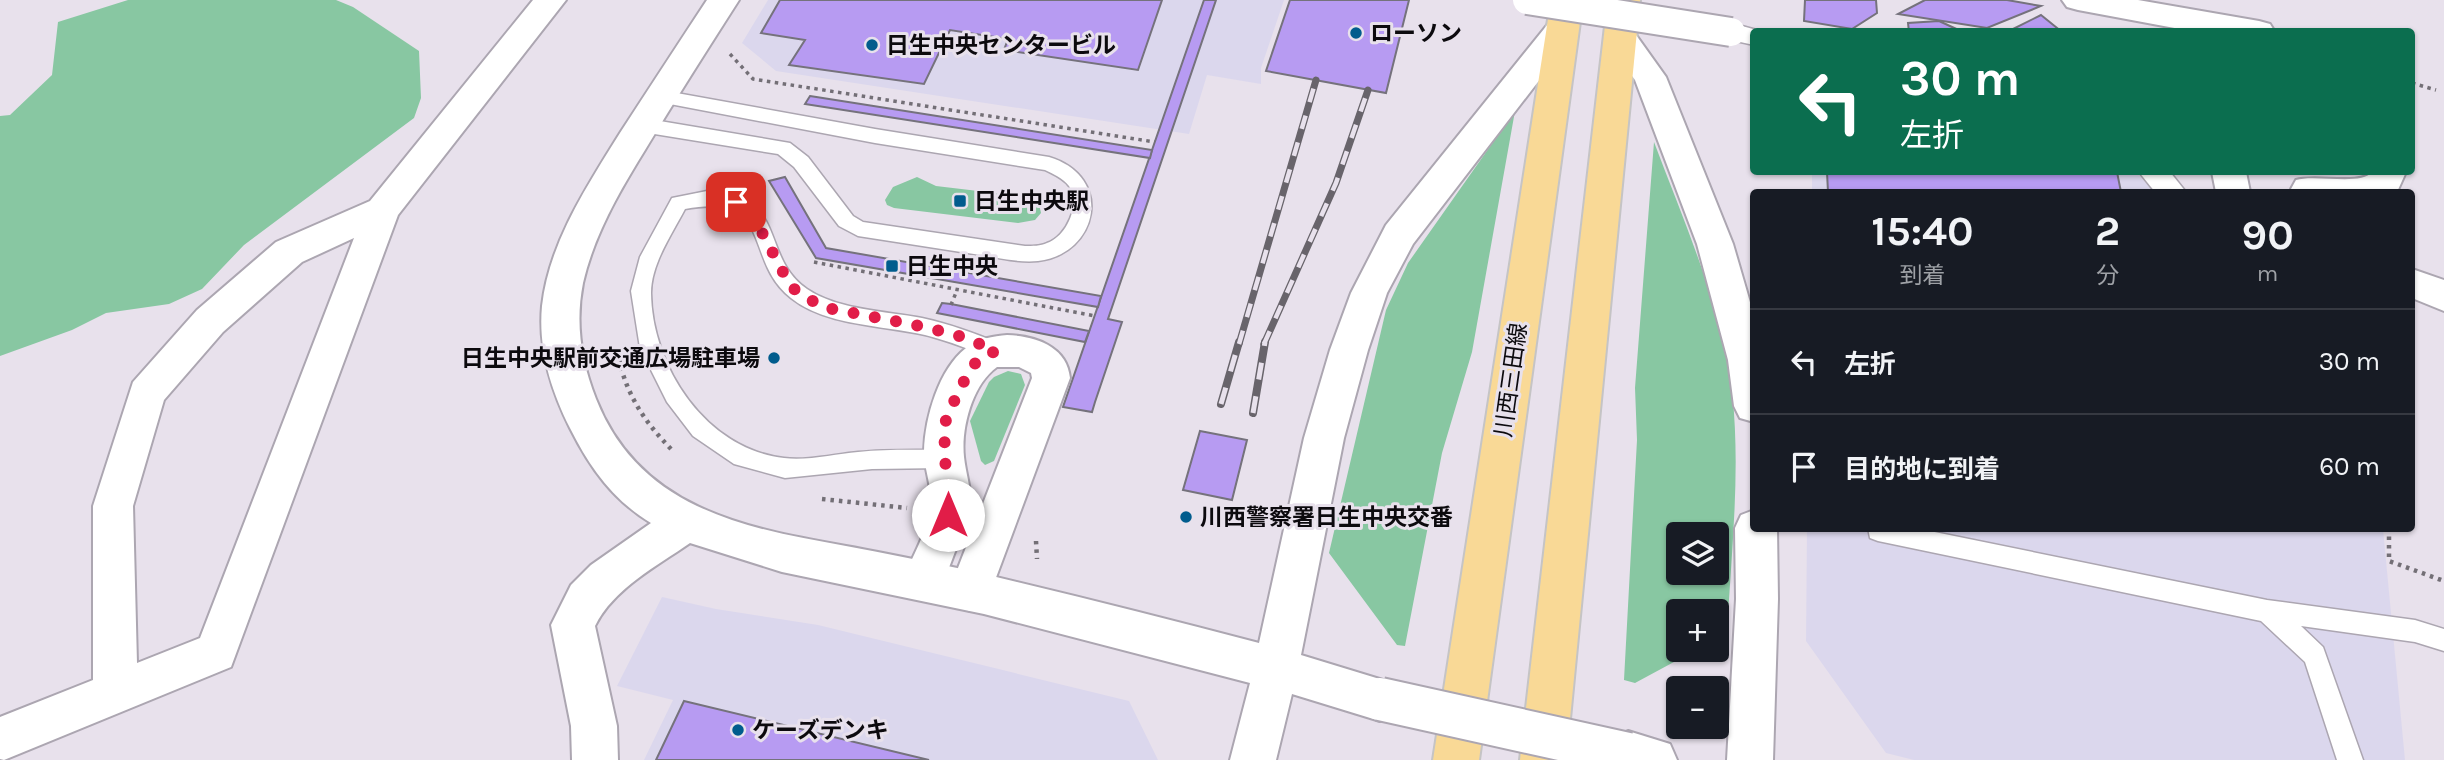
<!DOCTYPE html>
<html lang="ja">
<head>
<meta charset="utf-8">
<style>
	body { margin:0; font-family:Karla,"Noto Sans JP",sans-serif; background:#20242c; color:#f1f3f6; height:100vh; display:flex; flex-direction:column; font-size:26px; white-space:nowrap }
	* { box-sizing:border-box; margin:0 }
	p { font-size:23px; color:#9ea1a6 }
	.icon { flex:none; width:38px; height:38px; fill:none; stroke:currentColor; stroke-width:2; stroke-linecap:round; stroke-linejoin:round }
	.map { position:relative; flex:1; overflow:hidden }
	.side { position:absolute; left:1750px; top:189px; width:665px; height:343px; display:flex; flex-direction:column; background:#171b24; border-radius:7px; box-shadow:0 2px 5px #0004 }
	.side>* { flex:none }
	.top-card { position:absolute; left:1750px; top:28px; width:665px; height:147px; border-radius:7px; box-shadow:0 2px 5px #0004; background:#0b6e4f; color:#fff; overflow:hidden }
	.controls { position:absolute; left:1666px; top:522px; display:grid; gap:14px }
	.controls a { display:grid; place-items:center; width:63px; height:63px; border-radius:7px; background:#171b24; box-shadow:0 2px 5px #0004; font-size:35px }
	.pin { position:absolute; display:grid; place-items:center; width:60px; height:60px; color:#fff; margin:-30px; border-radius:14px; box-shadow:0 4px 10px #0006 }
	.me { position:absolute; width:77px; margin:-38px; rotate:0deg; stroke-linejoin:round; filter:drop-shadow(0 0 5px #0008) }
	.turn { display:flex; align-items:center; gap:24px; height:147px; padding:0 35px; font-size:32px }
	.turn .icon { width:91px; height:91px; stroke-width:2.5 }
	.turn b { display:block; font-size:49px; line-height:60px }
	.eta { display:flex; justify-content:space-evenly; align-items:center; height:119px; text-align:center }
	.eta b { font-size:42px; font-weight:700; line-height:49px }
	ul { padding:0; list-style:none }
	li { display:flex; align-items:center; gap:21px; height:105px; padding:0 35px; border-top:2px solid #363941 }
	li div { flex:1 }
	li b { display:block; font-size:26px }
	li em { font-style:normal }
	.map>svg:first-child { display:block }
	.commercial { fill:#dbd7ed }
	.green { fill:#88c7a2; fill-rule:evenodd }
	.building { fill:#b79bf2; stroke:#75727c; stroke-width:2 }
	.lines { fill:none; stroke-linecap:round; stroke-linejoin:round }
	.service-casing { stroke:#aca6b1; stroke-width:3 }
	.pedestrian-casing { stroke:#aca6b1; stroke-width:3 }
	.minor-casing { stroke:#aca6b1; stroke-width:4 }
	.tertiary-casing { stroke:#aca6b1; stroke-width:4 }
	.primary-casing { stroke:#c5c4c5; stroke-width:4 }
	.path-far1 { stroke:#736f76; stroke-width:3.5; stroke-dasharray:3.5 4.5; stroke-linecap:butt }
	.path { stroke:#736f76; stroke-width:4.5; stroke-dasharray:3.5 5; stroke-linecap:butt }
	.service { fill:#fff; fill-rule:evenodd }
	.pedestrian { fill:#fff; fill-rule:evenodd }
	.minor { fill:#fff; fill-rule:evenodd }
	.tertiary { fill:#fff; fill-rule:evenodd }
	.primary { fill:#f9d996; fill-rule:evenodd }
	.rail-far1-casing { stroke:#68646b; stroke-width:7 }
	.rail-casing { stroke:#68646b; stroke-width:8 }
	.rail-far1 { stroke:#e8e1ec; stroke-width:4.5; stroke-dasharray:14; stroke-linecap:butt }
	.rail { stroke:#e8e1ec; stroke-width:5; stroke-dasharray:17; stroke-linecap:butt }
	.pedestrian-bridge-casing { stroke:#aca6b1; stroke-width:32; stroke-linecap:butt }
	.tertiary-bridge-casing { stroke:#aca6b1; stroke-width:46; stroke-linecap:butt }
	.pedestrian-bridge { stroke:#fff; stroke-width:28 }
	.tertiary-bridge { stroke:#fff; stroke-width:42 }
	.route { stroke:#e11d48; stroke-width:12; stroke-dasharray:0 21.6 }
	.poi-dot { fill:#015c8d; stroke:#e8e1ec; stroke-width:2.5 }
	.labels { text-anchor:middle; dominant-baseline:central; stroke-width:6; stroke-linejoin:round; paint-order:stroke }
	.poi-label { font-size:23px; font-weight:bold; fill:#0c0a0e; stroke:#e8e1ec; text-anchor:start }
	.street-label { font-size:23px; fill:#0c0a0e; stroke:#e8e1ec }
</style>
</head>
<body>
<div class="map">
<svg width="2444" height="760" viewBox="0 0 2444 760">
	<rect width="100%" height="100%" fill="#e8e1ec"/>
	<g class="commercial">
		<path d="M768,0H1284L1261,68V84L1207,75L1189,134L776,71L742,43Z"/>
		<path d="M1812,172H2136L2154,192H1812Z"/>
		<path d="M1807,529H2383L2405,760H1914L1886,753L1806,641Z"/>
		<path d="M662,597L716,609L818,625L1129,701L1158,760H644L673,700L617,686Z"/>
	</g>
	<g class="green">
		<path d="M128,0H336L353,7L419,51L421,98L414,118L244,245L202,289L169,304L106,313L72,330L0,356V116L10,115L52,75L58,22Z"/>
		<path d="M1515,111L1472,352L1442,453L1405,646L1397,645L1329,553L1386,310L1408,263Z"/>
		<path d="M1654,142C1677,203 1703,264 1720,327C1747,426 1732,533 1727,634L1717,640V611H1678V649H1698L1635,683L1624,680L1637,440L1635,388ZM1678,534H1717V572H1678Z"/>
		<path d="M917,177L936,186L1029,197L1039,203L1041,213L1035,220L1018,223L894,208L887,205L885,200L893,187Z"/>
		<path d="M1008,371L1021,374L1025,385L994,461L985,465L981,461L970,421L989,382L994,377Z"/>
	</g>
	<g class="building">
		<path d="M780,0H1162L1138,70L1004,50L1008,39L950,30L924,84L789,65L805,40L761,33Z"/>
		<path d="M1204,0H1216L1108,319L1122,322L1095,402L1092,412L1063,407Z"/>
		<path d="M1290,0H1409L1386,93L1266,71Z"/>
		<path d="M1805,0H1876L1877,13L1852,29L1804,21Z"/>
		<path d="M1925,0H2007L2041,6L1987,28L1898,14Z"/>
		<path d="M2041,15L2062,32H2007Z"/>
		<path d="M1939,21L1963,32H1909L1908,23Z"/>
		<path d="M810,96L1152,150L1150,158L805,104Z"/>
		<path d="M1827,172H2117L2121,192H1828Z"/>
		<path d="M785,177L826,248L1101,296L1098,307L816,258L769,181Z"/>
		<path d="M942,303L951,304L1089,331L1085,342L937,313Z"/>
		<path d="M1200,431L1247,440L1232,500L1183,490Z"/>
		<path d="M684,701L929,760H656Z"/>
	</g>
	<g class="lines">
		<g class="service-casing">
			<g id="service">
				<path d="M660,90L875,129L1049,157C1115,177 1098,254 1038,261C1017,263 995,257 974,254C935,248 897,242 858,236L839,226L794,167L778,154L642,132L636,130L633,125L636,120L642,118L790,143L808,157L853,216L863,222L1025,246C1032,246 1041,246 1047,243C1067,236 1081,204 1069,186C1063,178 1053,174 1045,170L875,143L654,101L651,96L654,91Z"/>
				<path d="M707,191C789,194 759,256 807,289C838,310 885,311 922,318C950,324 977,334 1003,345L1006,351L1003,357L996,359C972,351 950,341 925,335C882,325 826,326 791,298C742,260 776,192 685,209C672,234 651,264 651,293C652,367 706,449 784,458C807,461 835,454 858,452C887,449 916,450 944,450L952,452L955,459L952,466L944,468L872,469L785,478L734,464L693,436L667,402L640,348L631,291L640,257L672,198Z"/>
				<path d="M1868,528H1915L2267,600L2415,620L2444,629V651L2415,642L2301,626L2323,647L2363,760H2337L2305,662L2261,621L1878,541L1870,538Z"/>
			</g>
		</g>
		<g class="pedestrian-casing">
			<g id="pedestrian">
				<path d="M1731,23L1764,32H1754V45L1722,38L1718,32L1722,26Z"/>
				<path d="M2139,172H2170L2186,192H2155Z"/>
			</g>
		</g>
		<g class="minor-casing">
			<g id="minor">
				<path d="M533,0H566L398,215L231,667L4,760L0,759V717L93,680V506L133,382L197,310L276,242L370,201ZM354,238L200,638L137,663L133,506L164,400L223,332L302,262Z"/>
				<path d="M2062,0H2138L2259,21L2270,24L2275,32H2196L2078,10L2067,7Z"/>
				<path d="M2212,172H2246L2250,192H2216Z"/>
				<path d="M2372,172H2406L2397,192H2293L2291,189L2296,180C2314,174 2362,186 2372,172Z"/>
				<path d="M2412,269L2444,280V311L2412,298Z"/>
				<path d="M1007,335C1035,336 1067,346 1070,378L991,591L985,605L970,611L955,605L949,591L1032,378L1031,373L1019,367H997C972,385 961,428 964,457C966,476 973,493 970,512L939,594L924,599L909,594L903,580C912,556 929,530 931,504C932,486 924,469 924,451C925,417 939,369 966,348C976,339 994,336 1007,335Z"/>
			</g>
		</g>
		<g class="tertiary-casing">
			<g id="tertiary">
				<path d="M707,0H739C707,50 675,100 645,150C619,192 594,235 583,283C575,323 581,361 596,399C639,508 743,528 846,546C885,553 923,561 962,569C1061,592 1161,617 1259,643L1304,438L1330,350L1351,293L1386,225L1552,19L1563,16L1574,19L1579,27L1574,35L1413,244L1387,293L1368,350L1344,438L1301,655L1396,684L1402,699L1396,714L1380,721L1292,694L1276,760H1230L1250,683L984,614L782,572L690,543C657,566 613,589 595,626L617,726L618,760H572L571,726L551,625L571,585L591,565L651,523C613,500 590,468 570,428C551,390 538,349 542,306C549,243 587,186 620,133C649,88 678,44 707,0Z"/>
				<path d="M1620,25L1631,28L1666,77L1733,244L1754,316V422L1740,418L1734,406L1728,360L1697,244L1635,80L1604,36L1609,28Z"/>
				<path d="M1754,510V528H1777L1778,599L1773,760H1727L1736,599L1735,528L1741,515Z"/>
				<path d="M1628,731L1670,744L1677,760H1608L1605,754L1612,738Z"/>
			</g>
		</g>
		<g class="primary-casing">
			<g id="primary">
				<path d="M1551,0H1583L1479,760H1433Z"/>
				<path d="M1608,0H1640L1566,760H1520Z"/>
			</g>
		</g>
		<g class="path-far1">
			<path d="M730,54L753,79L1155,142"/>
			<path d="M2412,83L2436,90"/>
			<path d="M814,262L1095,316"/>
			<path d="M951,305L957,290"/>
		</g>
		<g class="path">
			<path d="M619,359C627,396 645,422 671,449"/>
			<path d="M822,499L907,508"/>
			<path d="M2389,528V561L2444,581"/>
			<path d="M1036,541L1037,559"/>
		</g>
		<use href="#service" class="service"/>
		<use href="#pedestrian" class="pedestrian"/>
		<use href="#minor" class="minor"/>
		<use href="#tertiary" class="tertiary"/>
		<use href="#primary" class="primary"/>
		<g class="rail-far1-casing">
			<g id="rail-far1">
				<path d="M1239,344L1316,80"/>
				<path d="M1264,344L1336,183L1368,90"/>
			</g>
		</g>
		<g class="rail-casing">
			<g id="rail">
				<path d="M1221,404L1239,342"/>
				<path d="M1253,413L1265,342"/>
			</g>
		</g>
		<use href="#rail-far1" class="rail-far1"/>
		<use href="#rail" class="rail"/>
		<g class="pedestrian-bridge-casing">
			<path id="pedestrian-bridge" d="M1527,0L1731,32"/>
		</g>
		<g class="tertiary-bridge-casing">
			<path id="tertiary-bridge" d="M1380,699L1628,754"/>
		</g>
		<use href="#pedestrian-bridge" class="pedestrian-bridge"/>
		<use href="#tertiary-bridge" class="tertiary-bridge"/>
	</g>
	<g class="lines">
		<path class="route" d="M736,202L749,208L791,287L822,307L925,327L963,337L996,351L980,358L970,369L946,418L944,453L951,505L948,515"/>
	</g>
	<g class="poi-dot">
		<circle cx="1356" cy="33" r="7"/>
		<circle cx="872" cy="45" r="7"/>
		<rect x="953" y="194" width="14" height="14" rx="3.5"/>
		<rect x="885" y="259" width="14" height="14" rx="3.5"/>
		<circle cx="774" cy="358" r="7"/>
		<circle cx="1186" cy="517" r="7"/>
		<circle cx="738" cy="730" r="7"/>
	</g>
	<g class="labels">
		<g class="poi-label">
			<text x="1370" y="33">ローソン</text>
			<text x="886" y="45">日生中央センタービル</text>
			<text x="974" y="201">日生中央駅</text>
			<text x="906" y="266">日生中央</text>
			<text x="760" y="358" text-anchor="end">日生中央駅前交通広場駐車場</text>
			<text x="1200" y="517">川西警察署日生中央交番</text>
			<text x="752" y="730">ケーズデンキ</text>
		</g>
		<g class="street-label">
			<text transform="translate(1511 380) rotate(-82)">川西三田線</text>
		</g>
	</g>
</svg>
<div class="controls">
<a><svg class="icon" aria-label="layers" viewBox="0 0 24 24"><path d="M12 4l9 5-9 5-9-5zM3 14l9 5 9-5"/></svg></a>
<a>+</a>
<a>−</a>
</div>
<div class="pin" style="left:736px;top:202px;background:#d93025"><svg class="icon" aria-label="arrive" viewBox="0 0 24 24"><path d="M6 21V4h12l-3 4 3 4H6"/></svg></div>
<svg class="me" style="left:948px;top:515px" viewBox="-20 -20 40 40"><circle r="19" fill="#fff"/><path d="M0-13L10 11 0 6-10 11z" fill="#e11d48"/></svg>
<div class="top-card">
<div class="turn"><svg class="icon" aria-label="left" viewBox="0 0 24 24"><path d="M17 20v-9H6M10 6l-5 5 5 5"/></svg><div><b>30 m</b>左折</div></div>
</div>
<section class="side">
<div class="eta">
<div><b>15:40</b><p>到着</p></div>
<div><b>2</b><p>分</p></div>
<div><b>90</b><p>m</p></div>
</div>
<ul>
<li><svg class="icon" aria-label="left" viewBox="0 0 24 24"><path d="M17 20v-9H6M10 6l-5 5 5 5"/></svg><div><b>左折</b></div><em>30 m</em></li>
<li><svg class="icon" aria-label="arrive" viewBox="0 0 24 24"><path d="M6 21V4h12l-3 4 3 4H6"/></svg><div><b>目的地に到着</b></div><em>60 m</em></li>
</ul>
</section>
</div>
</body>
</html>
